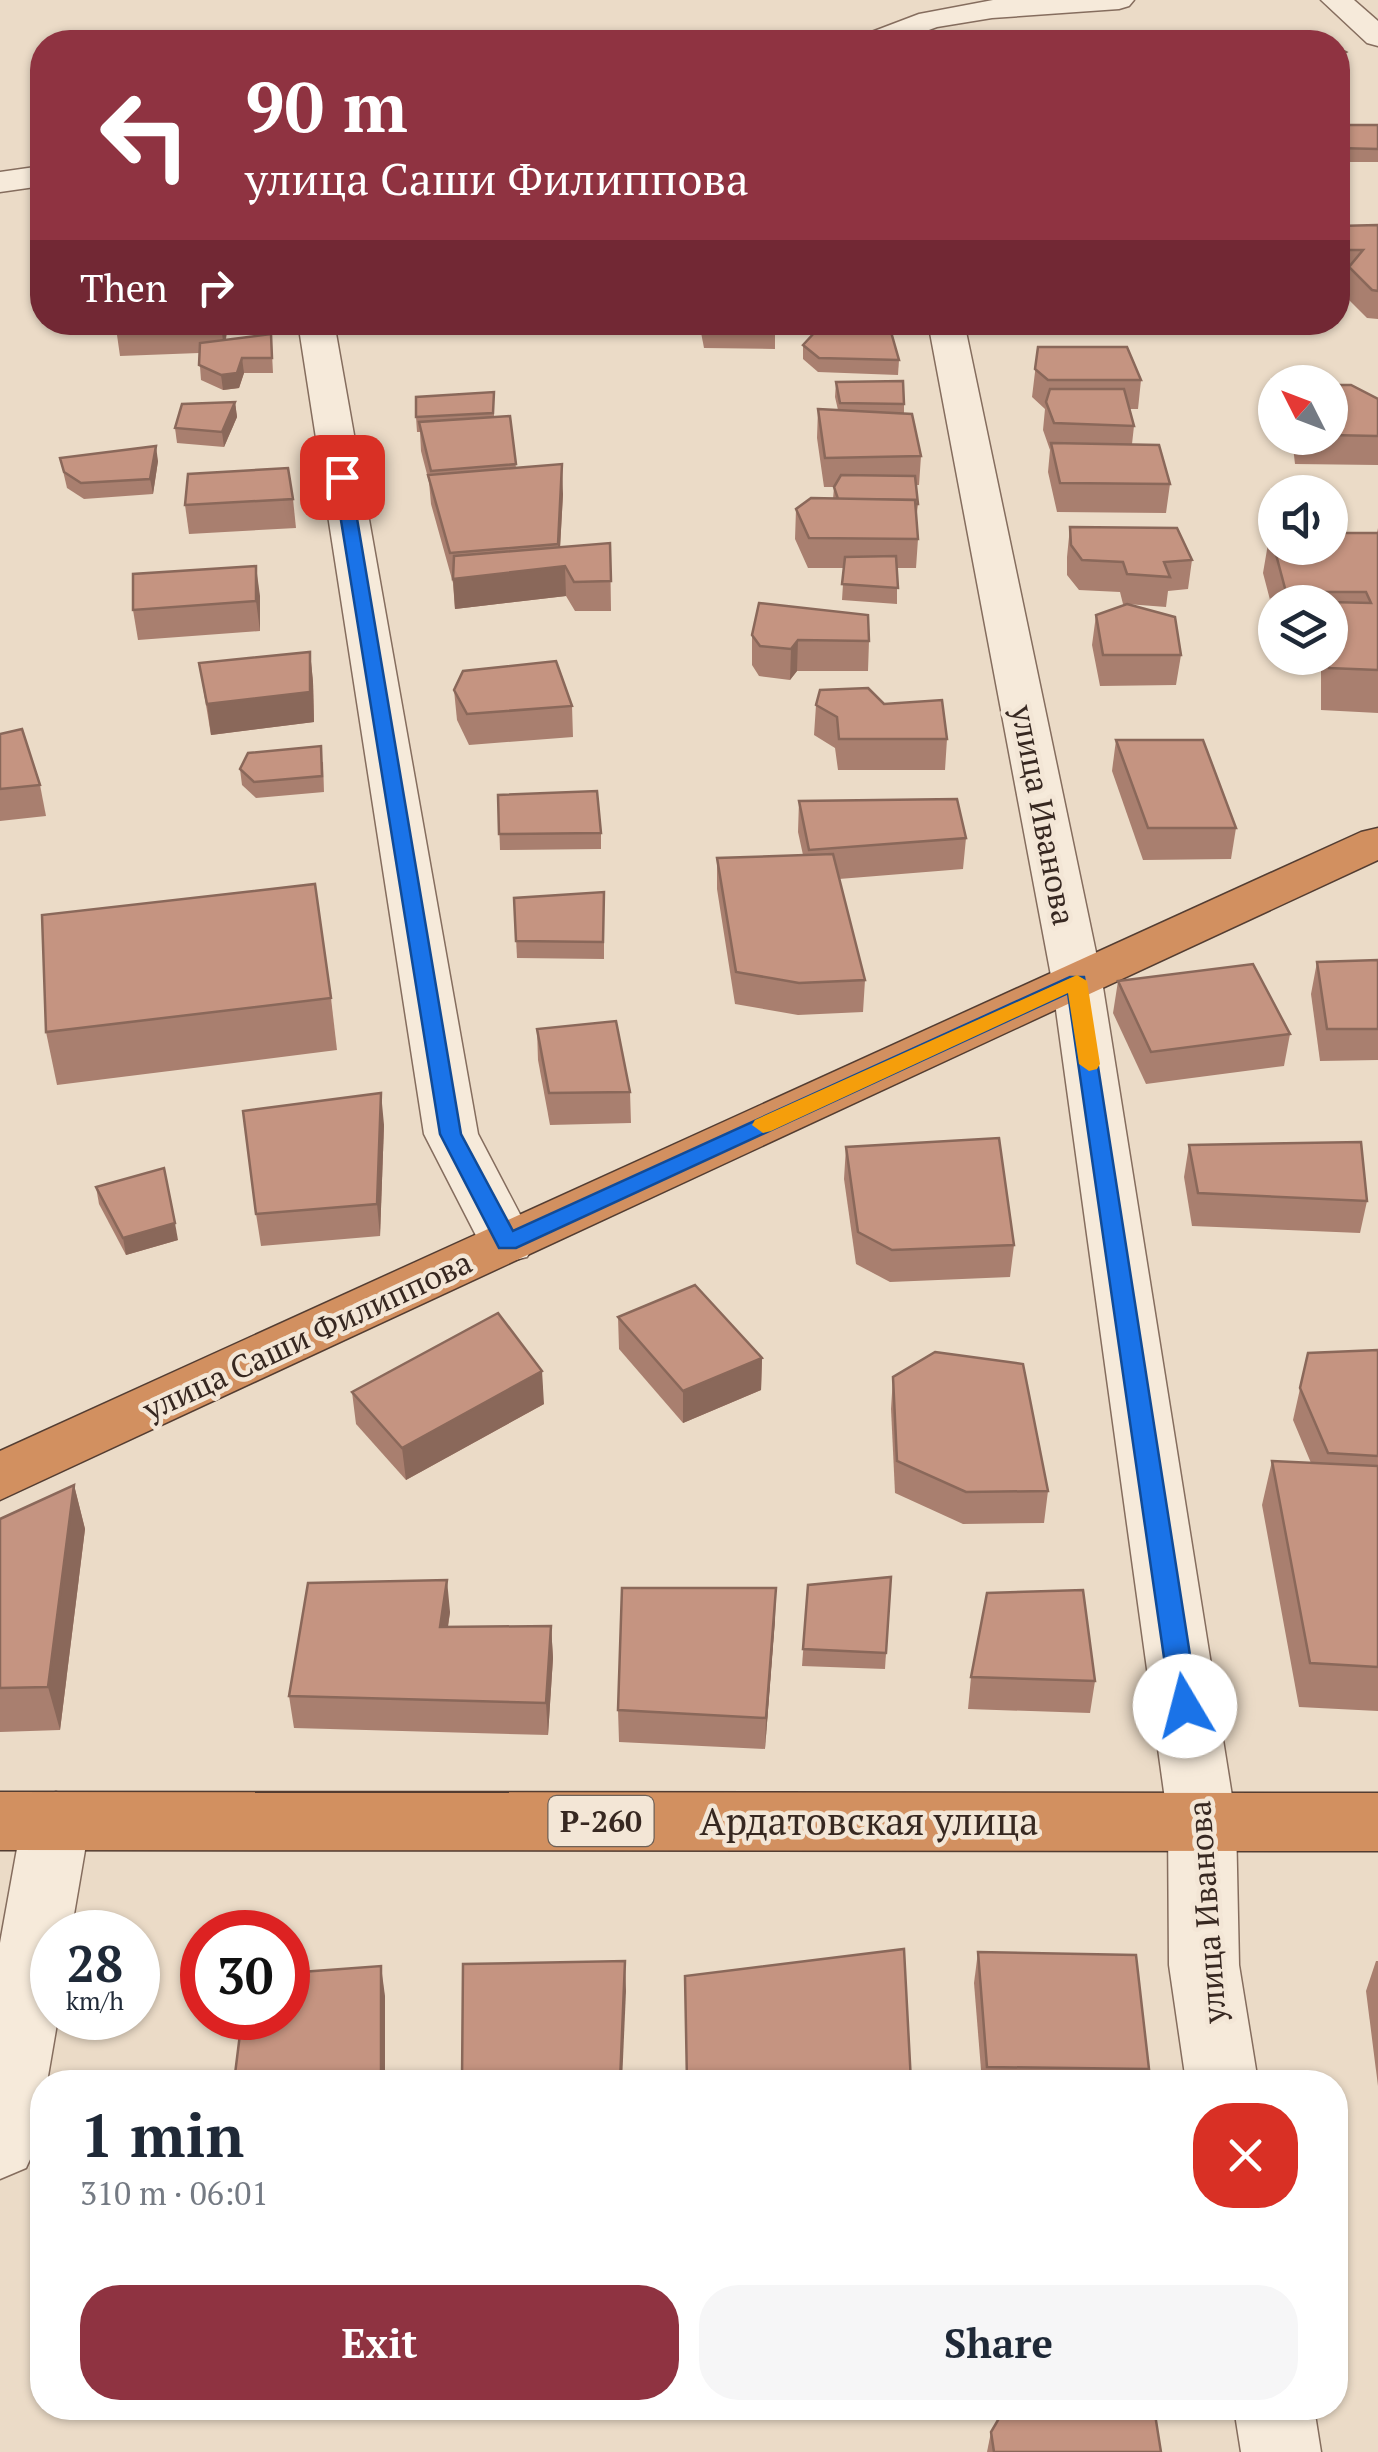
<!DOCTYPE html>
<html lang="en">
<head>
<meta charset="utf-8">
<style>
	body { margin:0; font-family:"PT Serif",serif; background:#f6f6f7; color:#1f2937; height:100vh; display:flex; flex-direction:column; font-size:38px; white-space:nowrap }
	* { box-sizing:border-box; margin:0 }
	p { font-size:32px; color:#747a83 }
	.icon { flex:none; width:55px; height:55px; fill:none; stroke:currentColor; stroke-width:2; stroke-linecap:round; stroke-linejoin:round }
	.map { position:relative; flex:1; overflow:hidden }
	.sheet { position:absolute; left:30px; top:2070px; width:1318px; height:350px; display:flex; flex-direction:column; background:#fff; border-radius:40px; box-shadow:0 2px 8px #0004 }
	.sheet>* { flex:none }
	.hud { position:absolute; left:30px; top:30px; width:1320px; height:305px; border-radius:40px; box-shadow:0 2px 8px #0004; background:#8f3341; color:#fff; overflow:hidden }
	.needle { width:65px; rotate:312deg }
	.tools { position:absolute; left:1258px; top:365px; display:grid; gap:20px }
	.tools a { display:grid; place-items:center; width:90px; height:90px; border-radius:50%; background:#fff; box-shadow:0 2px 8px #0004; font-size:50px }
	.speed { position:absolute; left:30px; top:1910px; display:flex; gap:20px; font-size:50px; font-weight:700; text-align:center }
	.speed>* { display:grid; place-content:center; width:130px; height:130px; border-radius:50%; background:#fff; box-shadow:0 2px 8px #0004; line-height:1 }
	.speed small { font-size:25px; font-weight:400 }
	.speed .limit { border:15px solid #d22; background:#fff; color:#111 }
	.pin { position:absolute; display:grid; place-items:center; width:85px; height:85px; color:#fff; margin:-42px; border-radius:20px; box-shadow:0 5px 15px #0006 }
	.me { position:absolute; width:110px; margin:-55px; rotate:352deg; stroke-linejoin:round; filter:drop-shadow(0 0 8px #0008) }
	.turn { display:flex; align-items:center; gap:35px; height:210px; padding:0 50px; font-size:45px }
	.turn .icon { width:130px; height:130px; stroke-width:2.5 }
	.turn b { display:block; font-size:70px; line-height:85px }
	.then { display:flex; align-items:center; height:95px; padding:0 50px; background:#0003; gap:20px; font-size:38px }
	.round { display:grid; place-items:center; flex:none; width:105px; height:105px; border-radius:40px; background:#f6f6f7 }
	.summary { display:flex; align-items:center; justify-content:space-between; height:170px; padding:0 50px }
	h1 { font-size:60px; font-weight:700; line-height:75px }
	.cta { display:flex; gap:20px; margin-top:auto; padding:20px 50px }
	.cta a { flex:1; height:115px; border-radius:40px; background:#8f3341; color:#fff; font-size:40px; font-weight:700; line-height:115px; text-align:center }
	.cta a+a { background:#f6f6f7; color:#1f2937 }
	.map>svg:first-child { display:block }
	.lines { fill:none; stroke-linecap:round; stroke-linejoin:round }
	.minor-casing { stroke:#856d5e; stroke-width:3 }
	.highway-casing { stroke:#533d32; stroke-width:3 }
	.minor { fill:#f6eada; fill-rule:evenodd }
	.highway { fill:#d29060; fill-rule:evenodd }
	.wall { fill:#a97f6f }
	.shaded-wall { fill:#8a685a }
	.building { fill:#c59481; stroke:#8a685a; stroke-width:2.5 }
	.route { fill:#1a73e8; stroke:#114b97; stroke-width:2.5 }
	.slow { fill:#f59e0b }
	.labels { text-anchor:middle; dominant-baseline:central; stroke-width:9; stroke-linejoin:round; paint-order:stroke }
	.shield { fill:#f3e6d6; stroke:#6f6157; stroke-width:2.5 }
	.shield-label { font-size:30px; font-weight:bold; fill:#372821 }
	.street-label { font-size:32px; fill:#372821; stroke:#f3e6d6 }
	.near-street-label { font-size:38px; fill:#372821; stroke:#f3e6d6 }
</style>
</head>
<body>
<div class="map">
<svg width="1378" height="2452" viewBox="0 0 1378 2452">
	<rect width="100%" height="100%" fill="#ebdbc7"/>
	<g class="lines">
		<g class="minor-casing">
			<g id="minor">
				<path d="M993,0H1134L1129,6L1119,9L992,18L937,27L896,42H857L861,36L919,14Z"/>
				<path d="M1321,0H1354L1378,21V46L1367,43Z"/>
				<path d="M42,166V186L0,192V172Z"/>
				<path d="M298,322H334L478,1134L535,1243L527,1257L507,1262L487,1257L424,1134Z"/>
				<path d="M928,322H964L1102,981L1236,1821L1239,1965L1258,2082H1186L1169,1965L1168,1821L1052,981Z"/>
				<path d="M56,1792L80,1801L90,1821L71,1932H52V2018H58L47,2082H42L37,2144L26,2168L0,2179V1943L22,1821L32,1801Z"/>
				<path d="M1234,2408H1314L1321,2452H1241Z"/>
			</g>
		</g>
		<g class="highway-casing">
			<g id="highway">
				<path d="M1378,828V860L0,1500V1451L1361,832Z"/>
				<path d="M0,1792L1378,1793V1851L0,1850Z"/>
			</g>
		</g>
		<use href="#minor" class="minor"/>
		<use href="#highway" class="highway"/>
	</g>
	<g class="wall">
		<rect x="1338" y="125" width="40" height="37"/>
		<path d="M1378,225V319L1367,318L1344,295L1347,278H1338V226Z"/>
		<path d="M116,322H228L226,340L271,334L273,373H244L239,388L223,390L201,380L199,353L120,356L116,328Z"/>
		<path d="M444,322H550V330L448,335Z"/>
		<path d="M699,322H775V349L704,348Z"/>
		<path d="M803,345L899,360L898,375L818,372L803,359Z"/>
		<path d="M1038,347L1141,380L1138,409H1130L1134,426L1132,444L1170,484L1166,513L1057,512L1048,472L1050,450L1043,430L1045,409L1032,397Z"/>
		<path d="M836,382L904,404V414L921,456L919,485H916L918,504L916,520L918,539L916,568H897V604L842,600L844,568H808L795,539L796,509L833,499L834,487H824L817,438L818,409L838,410L835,397Z"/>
		<path d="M1330,385L1378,399V465L1295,464L1292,438H1330Z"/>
		<path d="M494,392V417L510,416L516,468L563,494L560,547L610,543L611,611H575L566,596L455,609L453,583L431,504L429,482L421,451L420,432H417L416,417Z"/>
		<path d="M235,402L237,417L224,447L177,443L175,428Z"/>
		<path d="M60,458L158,461L153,494L84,499L67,488Z"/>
		<path d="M293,499L296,528L189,534L185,505Z"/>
		<path d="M1070,527L1192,560L1188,589L1168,591L1166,607L1127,604L1181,655L1176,685L1100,686L1092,645L1096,615L1127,604H1123L1120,592L1079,590L1067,575V557Z"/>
		<path d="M1378,528V713L1321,710V658H1330V602H1275V619L1263,573L1270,532L1377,533Z"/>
		<path d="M260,596V631L138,640L133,610Z"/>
		<path d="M752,635L869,641L868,671H797L790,680L759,676L752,665Z"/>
		<path d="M310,652L313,682L314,722L211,735L199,663Z"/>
		<path d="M454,690L572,706L573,737L469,745L457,720Z"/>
		<path d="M884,704L947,739L945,770H838L835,748L814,735L816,705Z"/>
		<path d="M0,734L40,785L46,816L0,821Z"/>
		<path d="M1116,740L1236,828L1231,859L1143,860L1112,771Z"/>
		<path d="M323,762L324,792L256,798L242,785L240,769Z"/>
		<path d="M498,795L601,833V849L500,850Z"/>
		<path d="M799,801L966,838L963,869L839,879L865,980L863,1012L798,1015L735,1004L717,889V858L803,855L798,832Z"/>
		<path d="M514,898L604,909V959L517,958Z"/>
		<path d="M1378,960V1060L1320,1061L1311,994L1317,962Z"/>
		<path d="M1118,981L1290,1034L1284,1066L1146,1084L1113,1013Z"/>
		<path d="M331,998L337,1050L57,1085L46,1032Z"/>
		<path d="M537,1029L630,1092L631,1123L550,1125L538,1060Z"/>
		<path d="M384,1125L380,1236L261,1246L256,1214Z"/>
		<path d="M1189,1145L1367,1201L1360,1233L1192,1226L1184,1177Z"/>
		<path d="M846,1147L1014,1245L1010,1277L890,1282L856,1264L844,1179Z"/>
		<path d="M96,1187L178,1240L126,1255L99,1204Z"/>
		<path d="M618,1317L762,1358L761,1390L683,1423L619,1349Z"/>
		<path d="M1378,1350V1711L1299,1707L1262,1505L1272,1461L1311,1463L1293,1420L1308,1353Z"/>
		<path d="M893,1377L1048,1491L1044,1523L963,1524L895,1493L891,1409Z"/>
		<path d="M352,1392L544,1404L406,1480L356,1424Z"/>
		<path d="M74,1485L85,1529L60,1730L0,1732V1519Z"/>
		<path d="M891,1577L885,1669L802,1666L808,1585Z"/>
		<path d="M450,1612L448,1627L551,1626L553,1658L548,1735L294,1728L289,1696Z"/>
		<path d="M775,1620L765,1749L619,1742L618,1710Z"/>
		<path d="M971,1677L1095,1681L1090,1713L968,1709Z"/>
		<path d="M978,1952L1149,2069L1146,2082H982L974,1983Z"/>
		<path d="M1376,1961H1378V2086L1366,1991Z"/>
		<path d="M991,2432L1161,2452H987Z"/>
	</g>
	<g class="shaded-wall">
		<path d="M1346,52L1344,66L1338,69V57Z"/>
		<path d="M221,322H228L224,352Z"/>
		<path d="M242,358L244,373L239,388L223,390L221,375Z"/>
		<path d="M235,402L237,417L224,447L222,432Z"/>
		<path d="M156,446L158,461L153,494L150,479Z"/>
		<path d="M562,464L563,494L559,567L565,566L566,596L455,609L453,579L559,567L558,544Z"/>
		<path d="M256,566L260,596V631L256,601Z"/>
		<path d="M798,640L797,671L790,680L791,649Z"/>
		<path d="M310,652L313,682L314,722L211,735L207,704Z"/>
		<path d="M381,1093L384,1125L380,1236L377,1204Z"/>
		<path d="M175,1223L178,1240L126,1255L123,1238Z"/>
		<path d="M762,1358L761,1390L683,1423V1391Z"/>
		<path d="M542,1371L544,1404L406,1480L402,1448Z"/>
		<path d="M74,1485L85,1529L60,1730L48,1687Z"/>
		<path d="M447,1580L450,1612L443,1658L440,1627Z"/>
		<path d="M776,1588L775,1620L765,1749L766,1718Z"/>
		<path d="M551,1626L553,1658L548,1735L546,1703Z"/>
		<path d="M625,1961L626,1991L622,2082H620Z"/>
		<path d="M381,1966L385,1996V2082H381Z"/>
	</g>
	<g class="building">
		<path d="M1338,48L1346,52L1338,57Z"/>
		<path d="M1338,125H1378V149L1338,148Z"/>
		<path d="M1378,225V291L1372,290L1349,267L1363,250H1338V226Z"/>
		<path d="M116,322H221V324L116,328Z"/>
		<path d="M816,331L891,332L899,360L819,358L803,345Z"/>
		<path d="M271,334L272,358H242L237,373L221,375L199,365L200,343Z"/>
		<path d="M1038,347H1127L1141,380H1048L1035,369Z"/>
		<path d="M903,381L904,404L840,403L836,382Z"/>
		<path d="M1330,385H1351L1378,399V436L1330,435Z"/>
		<path d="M1050,389H1124L1134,426L1054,423L1046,402Z"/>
		<path d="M494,392L493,413L416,417V397Z"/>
		<path d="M235,402L222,432L175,428L182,404Z"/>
		<path d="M818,409L912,414L921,456L825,458Z"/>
		<path d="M510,416L516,464L431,471L419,422Z"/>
		<path d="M1051,443L1159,445L1170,484L1060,483Z"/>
		<path d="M156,446L150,479L81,483L64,472L60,458Z"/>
		<path d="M562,464L558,544L450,553L428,475Z"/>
		<path d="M288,468L293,499L185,505L188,474Z"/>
		<path d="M841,475L915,476L918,504H915V500L838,499L834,487Z"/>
		<path d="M811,498L915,500L918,539L809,538L796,509Z"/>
		<path d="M1070,527L1177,528L1192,560L1164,562L1170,577L1127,574L1123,562L1082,560L1071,545Z"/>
		<path d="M1270,532H1275V548H1330V533H1378V670L1329,668L1330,602H1329L1371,603L1366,592H1286Z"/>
		<path d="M610,543L611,581L574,582L565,566L453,579L454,556Z"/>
		<path d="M896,556L898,588L842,584L845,557Z"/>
		<path d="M256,566V601L133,610V574Z"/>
		<path d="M759,603L868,615L869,641L798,640L791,649L760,646L752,635Z"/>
		<path d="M1127,604L1175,617L1181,655H1103L1096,615Z"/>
		<path d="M310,652V692L207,704L199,663Z"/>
		<path d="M556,661L572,706L467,714L454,690L463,671Z"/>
		<path d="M868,688L884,704L942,700L947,739H839L837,717L816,705L820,690Z"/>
		<path d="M22,729L40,785L0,789V734Z"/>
		<path d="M1116,740H1203L1236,828H1148Z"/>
		<path d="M321,746L322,776L254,782L240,769L248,753Z"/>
		<path d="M597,791L601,833L499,834L498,795Z"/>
		<path d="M957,799L966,838L809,850L799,801Z"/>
		<path d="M833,854L865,980L799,983L736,972L717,858Z"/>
		<path d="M315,884L331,998L46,1032L42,915Z"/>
		<path d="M604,892L603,942L516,941L514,898Z"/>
		<path d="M1378,960V1029H1327L1317,962Z"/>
		<path d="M1253,964L1290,1034L1151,1052L1118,981Z"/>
		<path d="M616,1021L630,1092L549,1093L537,1029Z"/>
		<path d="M381,1093L377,1204L256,1214L243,1111Z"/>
		<path d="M999,1138L1014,1245L892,1250L858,1232L846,1147Z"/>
		<path d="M1361,1142L1367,1201L1198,1193L1189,1145Z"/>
		<path d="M164,1168L175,1223L123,1238L96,1187Z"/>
		<path d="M695,1285L762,1358L683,1391L618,1317Z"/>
		<path d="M498,1313L542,1371L402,1448L352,1392Z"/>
		<path d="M1378,1350V1456L1328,1453L1300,1388L1308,1353Z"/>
		<path d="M935,1352L1023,1364L1048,1491L966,1492L897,1461L893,1377Z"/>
		<path d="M1272,1461L1378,1466V1667L1310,1663Z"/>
		<path d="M74,1485L48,1687L0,1688V1519Z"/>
		<path d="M891,1577L886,1653L803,1649L808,1585Z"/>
		<path d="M447,1580L440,1627L551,1626L546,1703L289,1696L308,1583Z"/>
		<path d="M622,1588H776L766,1718L618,1710Z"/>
		<path d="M1083,1590L1095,1681L971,1677L987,1593Z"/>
		<path d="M904,1949L911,2082H687L685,1976Z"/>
		<path d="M978,1952L1136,1955L1149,2069L987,2067Z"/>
		<path d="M625,1961L620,2082H462L463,1964Z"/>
		<path d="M381,1966V2082H234L242,2018H288V1973Z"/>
		<path d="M1005,2408H1154L1161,2452H994L991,2432Z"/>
	</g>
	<path class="route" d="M342,472L350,477L461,1134L513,1231L1070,977H1084L1198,1706L1194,1714L1185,1717L1175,1714L1171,1706L1068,993L516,1248H499L440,1134L334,477Z"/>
	<path class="slow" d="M1077,975L1087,981L1100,1064L1097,1069L1089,1071L1079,1064L1068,993L771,1131L763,1133L752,1125L755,1120Z"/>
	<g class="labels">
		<rect class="shield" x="548.5" y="1796" width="105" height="50" rx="8"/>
		<g class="shield-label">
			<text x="601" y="1821">Р-260</text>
		</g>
		<g class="street-label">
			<text transform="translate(1044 815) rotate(79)">улица Иванова</text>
			<text transform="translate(307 1335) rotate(-25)">улица Саши Филиппова</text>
			<text transform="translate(1206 1912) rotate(-94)">улица Иванова</text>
		</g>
		<g class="near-street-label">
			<text x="869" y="1821">Ардатовская улица</text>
		</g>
	</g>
</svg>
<div class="tools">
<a><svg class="needle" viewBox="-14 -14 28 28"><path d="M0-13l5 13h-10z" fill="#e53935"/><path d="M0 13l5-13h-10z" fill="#747a83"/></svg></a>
<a><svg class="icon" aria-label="sound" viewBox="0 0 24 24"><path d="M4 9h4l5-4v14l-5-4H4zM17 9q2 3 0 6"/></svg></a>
<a><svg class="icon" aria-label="layers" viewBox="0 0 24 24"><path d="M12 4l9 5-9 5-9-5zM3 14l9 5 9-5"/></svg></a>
</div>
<div class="speed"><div>28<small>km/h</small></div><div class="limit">30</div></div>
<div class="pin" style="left:342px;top:477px;background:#d93025"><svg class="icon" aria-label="arrive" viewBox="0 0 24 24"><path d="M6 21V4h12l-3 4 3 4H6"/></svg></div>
<svg class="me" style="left:1185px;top:1706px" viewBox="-20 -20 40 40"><circle r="19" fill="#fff"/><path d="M0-13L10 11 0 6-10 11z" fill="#1a73e8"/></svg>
<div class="hud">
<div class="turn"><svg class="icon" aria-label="left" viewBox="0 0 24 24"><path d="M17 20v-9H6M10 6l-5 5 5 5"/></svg><div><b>90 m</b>улица Саши Филиппова</div></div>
<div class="then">Then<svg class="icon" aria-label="right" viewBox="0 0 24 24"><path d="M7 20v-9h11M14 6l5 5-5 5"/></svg></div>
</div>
<section class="sheet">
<div class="summary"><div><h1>1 min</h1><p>310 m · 06:01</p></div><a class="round" style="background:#d93025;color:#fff"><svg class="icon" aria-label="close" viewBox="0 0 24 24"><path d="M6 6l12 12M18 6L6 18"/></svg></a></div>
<div class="cta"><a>Exit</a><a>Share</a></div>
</section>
</div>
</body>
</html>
